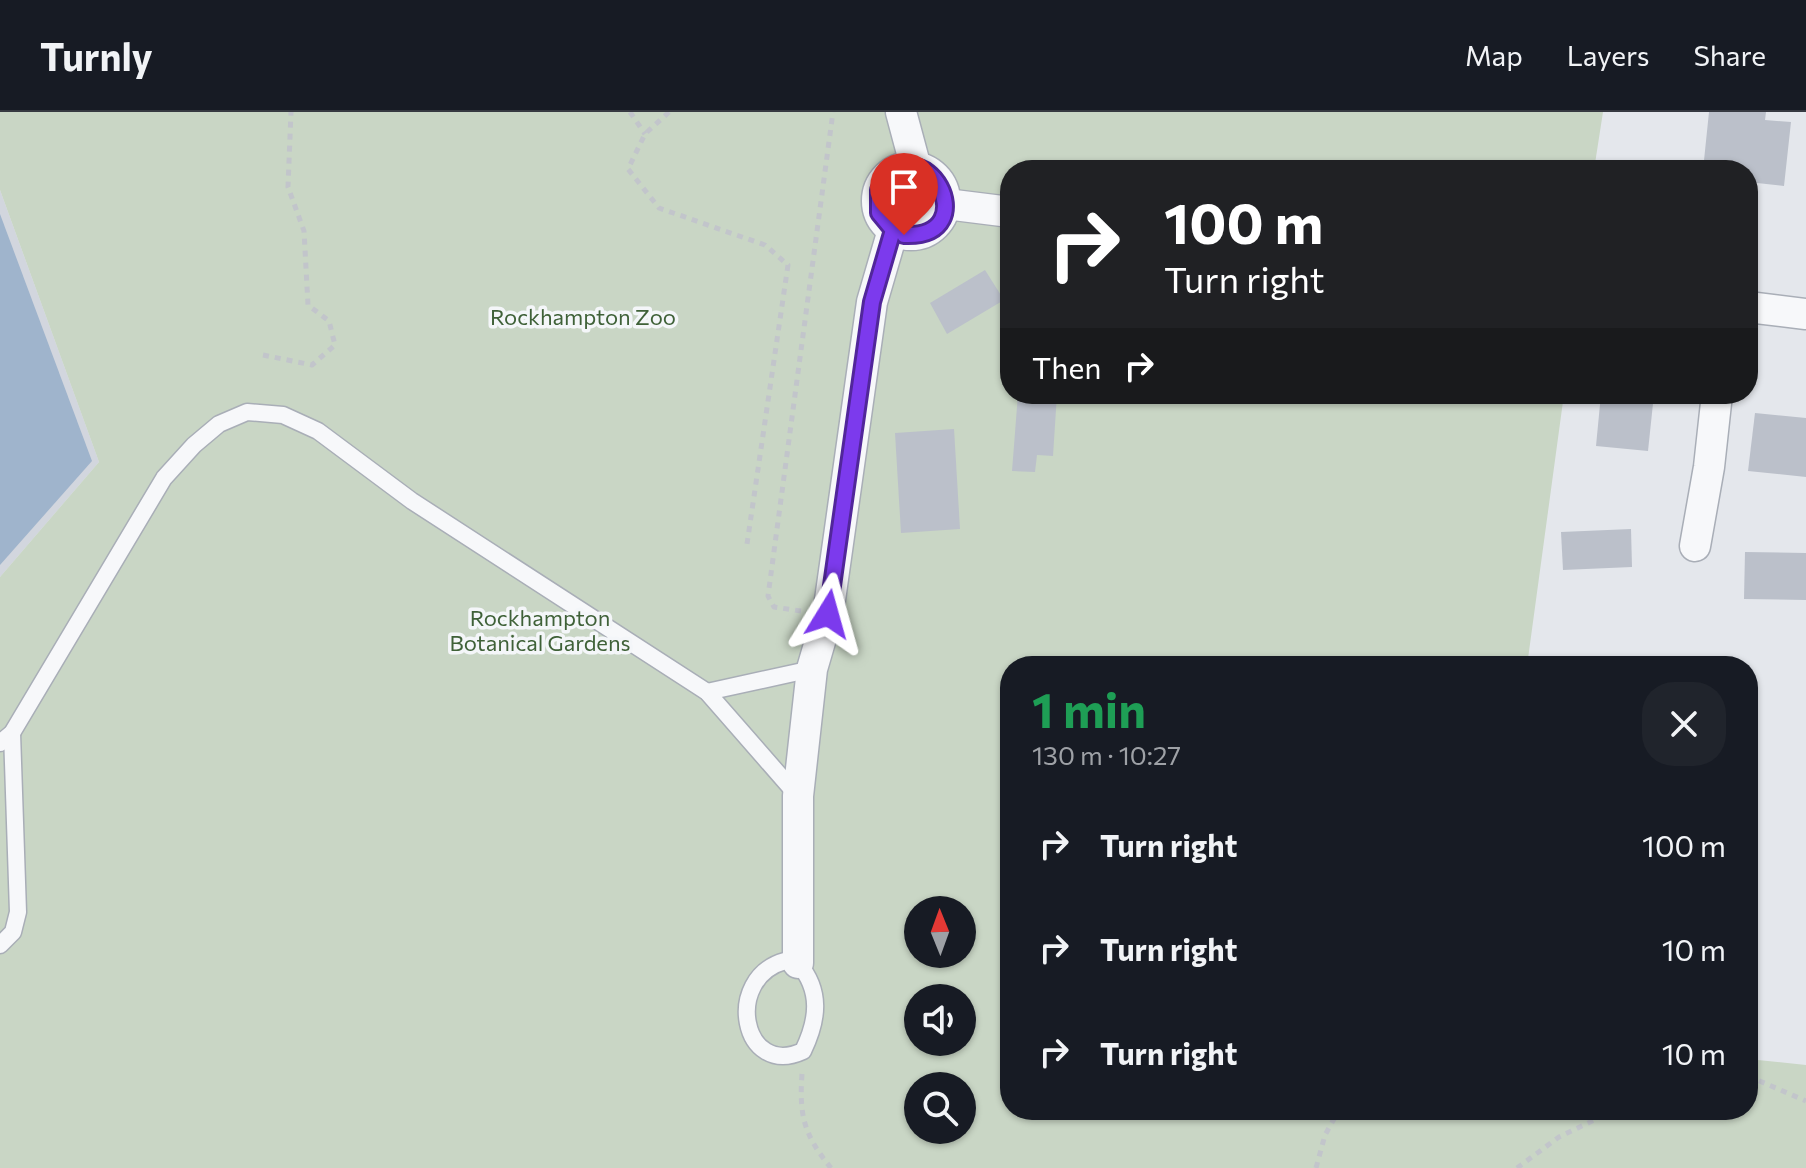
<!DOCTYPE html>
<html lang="en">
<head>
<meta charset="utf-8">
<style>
	body { margin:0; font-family:Commissioner,sans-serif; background:#20242c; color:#f1f3f6; height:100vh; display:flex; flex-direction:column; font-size:30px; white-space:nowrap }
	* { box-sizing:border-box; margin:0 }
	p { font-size:26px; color:#9ea1a6 }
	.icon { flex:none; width:44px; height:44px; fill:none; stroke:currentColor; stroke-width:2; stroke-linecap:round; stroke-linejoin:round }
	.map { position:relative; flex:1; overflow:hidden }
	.sheet { position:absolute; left:1000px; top:544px; width:758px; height:464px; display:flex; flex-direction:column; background:#171b24; border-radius:32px; box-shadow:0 2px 6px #0004 }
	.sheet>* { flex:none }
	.top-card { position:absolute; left:1000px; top:48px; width:758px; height:244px; border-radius:32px; box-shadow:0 2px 6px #0004; background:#202124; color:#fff; overflow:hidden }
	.needle { width:52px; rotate:359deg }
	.fabs { position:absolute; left:904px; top:784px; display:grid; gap:16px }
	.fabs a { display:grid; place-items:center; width:72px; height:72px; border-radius:50%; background:#171b24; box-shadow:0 2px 6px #0004; font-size:40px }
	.pin { position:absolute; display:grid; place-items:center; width:68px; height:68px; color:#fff; margin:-82px -34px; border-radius:50% 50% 50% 0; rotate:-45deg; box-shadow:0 0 8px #0007 }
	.pin .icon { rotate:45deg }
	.me { position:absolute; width:88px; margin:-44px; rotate:8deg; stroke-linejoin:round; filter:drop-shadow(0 0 6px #0008) }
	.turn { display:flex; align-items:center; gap:28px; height:168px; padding:0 32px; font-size:36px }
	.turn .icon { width:104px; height:104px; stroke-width:2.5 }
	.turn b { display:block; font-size:56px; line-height:68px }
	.then { display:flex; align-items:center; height:76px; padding:0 32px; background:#0003; gap:16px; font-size:30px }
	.round { display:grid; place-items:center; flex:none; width:84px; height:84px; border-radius:32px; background:#20242c }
	.head { display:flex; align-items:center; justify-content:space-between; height:136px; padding:0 32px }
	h1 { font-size:48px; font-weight:700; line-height:60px; color:#1e9e55 }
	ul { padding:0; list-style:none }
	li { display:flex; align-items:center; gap:24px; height:104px; padding:0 32px }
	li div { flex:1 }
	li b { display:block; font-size:30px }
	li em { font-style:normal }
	header { display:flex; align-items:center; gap:48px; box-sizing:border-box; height:112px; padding:0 40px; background:#171b24; border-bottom:2px solid #363941 }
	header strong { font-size:38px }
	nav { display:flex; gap:44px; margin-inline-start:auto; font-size:28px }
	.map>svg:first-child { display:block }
	.built { fill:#d2d6de }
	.green { fill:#c9d6c5; fill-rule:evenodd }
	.water { fill:#9fb4cc }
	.building { fill:#bbc0ca }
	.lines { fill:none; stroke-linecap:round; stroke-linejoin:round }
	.lane-casing { stroke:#a9aeb7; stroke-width:19 }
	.street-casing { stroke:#a9aeb7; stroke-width:33 }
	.path { stroke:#c2c5cb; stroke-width:5; stroke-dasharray:6 6; stroke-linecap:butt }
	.lane { stroke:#f7f8fa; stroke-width:16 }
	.street { stroke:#f7f8fa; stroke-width:30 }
	.route-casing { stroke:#51269a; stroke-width:20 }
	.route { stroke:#7c3aed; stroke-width:14 }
	.labels { text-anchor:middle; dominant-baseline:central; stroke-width:7; stroke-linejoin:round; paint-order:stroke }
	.park-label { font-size:22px; fill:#3f6138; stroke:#f4f6f9 }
</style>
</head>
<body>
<header>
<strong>Turnly</strong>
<nav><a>Map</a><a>Layers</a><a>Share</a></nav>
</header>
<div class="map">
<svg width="1806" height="1056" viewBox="0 0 1806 1056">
	<rect width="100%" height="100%" fill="#e4e7ec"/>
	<path class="built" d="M0,78L99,350L0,465Z"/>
	<path class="green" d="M0,0H1603L1594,58H1010V282H1564L1527,554H1010V998H1748V947L1806,953V1056H0V465L99,350L0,78ZM918,798H962V842H918ZM918,886H962V930H918ZM918,974H962V1018H918Z"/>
	<path class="water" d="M0,102L92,349L0,453Z"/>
	<g class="building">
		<path d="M1709,0H1766L1765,8L1791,10L1784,74L1748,70V58H1703Z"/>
		<path d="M985,158L1004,188L947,222L930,191Z"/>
		<path d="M1018,282H1057L1053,344L1037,343L1035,360L1012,359Z"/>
		<path d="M1601,282H1654L1648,339L1596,334Z"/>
		<path d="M1755,301L1806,306V365L1748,359Z"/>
		<path d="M954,317L960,417L901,421L895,321Z"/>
		<path d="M1631,417L1632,455L1563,458L1561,420Z"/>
		<path d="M1745,440L1806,441V488L1744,487Z"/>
	</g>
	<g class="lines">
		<g class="lane-casing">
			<g id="lane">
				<path d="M707,580L812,557"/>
				<path d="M0,631L12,621L164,366L194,333L219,312L247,300L283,303L318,319L412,389L707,580L797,683"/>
				<path d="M0,833L13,820L18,800L12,621"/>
				<path d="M785,849L798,851C822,879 818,908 803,939C742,967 723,866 785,849Z"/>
			</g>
		</g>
		<g class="street-casing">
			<g id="street">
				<path d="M901,0L916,56"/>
				<circle cx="911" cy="89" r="34"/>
				<path d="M946,92L1010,100"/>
				<path d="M1748,195L1806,202"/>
				<path d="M1695,434L1709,355L1717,282"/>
				<path d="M798,851V684L812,557L828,502L872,190L893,118"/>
			</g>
		</g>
		<g class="path">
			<path d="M630,0L645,22"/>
			<path d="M669,0L645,22L628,57L659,96L765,133L788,153L747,432"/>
			<path d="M263,243L312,253L335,233L329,209L308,193L304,119L288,75L291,0"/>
			<path d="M801,499L774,495L768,484L833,0"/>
			<path d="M802,962C799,1004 804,1023 831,1056"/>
			<path d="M1748,964L1806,989"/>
			<path d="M1316,1056L1325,1023L1339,998"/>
			<path d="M1517,1056L1559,1025L1615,998"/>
		</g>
		<use href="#lane" class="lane"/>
		<use href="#street" class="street"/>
	</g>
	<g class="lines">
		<g class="route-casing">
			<path id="route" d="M828,502L872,190L893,118L879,101V78C922,4 989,127 904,123"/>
		</g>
		<use href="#route" class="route"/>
	</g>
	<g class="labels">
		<g class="park-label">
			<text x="583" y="204">Rockhampton Zoo</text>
			<text x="540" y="505">Rockhampton<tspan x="540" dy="25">Botanical Gardens</tspan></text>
		</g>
	</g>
</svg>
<div class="fabs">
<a><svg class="needle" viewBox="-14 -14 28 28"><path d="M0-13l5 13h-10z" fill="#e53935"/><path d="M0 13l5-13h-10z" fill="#9ea1a6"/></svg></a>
<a><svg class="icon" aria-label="sound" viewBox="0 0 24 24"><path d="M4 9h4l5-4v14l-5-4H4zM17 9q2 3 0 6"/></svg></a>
<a><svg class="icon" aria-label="search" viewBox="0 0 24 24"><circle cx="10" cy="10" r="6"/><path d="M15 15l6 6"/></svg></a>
</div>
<div class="pin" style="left:904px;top:123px;background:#d93025"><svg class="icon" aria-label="arrive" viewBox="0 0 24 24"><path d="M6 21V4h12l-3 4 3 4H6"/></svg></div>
<svg class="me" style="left:828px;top:502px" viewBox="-20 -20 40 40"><path d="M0-17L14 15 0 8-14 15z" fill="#7c3aed" stroke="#fff" stroke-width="4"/></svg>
<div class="top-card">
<div class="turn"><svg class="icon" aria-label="right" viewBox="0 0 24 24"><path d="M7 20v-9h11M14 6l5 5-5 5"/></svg><div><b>100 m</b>Turn right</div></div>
<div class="then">Then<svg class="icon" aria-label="right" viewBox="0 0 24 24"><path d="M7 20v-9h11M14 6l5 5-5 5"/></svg></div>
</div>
<section class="sheet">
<div class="head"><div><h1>1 min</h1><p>130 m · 10:27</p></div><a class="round"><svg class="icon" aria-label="close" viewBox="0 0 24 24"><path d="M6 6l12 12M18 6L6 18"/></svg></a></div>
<ul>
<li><svg class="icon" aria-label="right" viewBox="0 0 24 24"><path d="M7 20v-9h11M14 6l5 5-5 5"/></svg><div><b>Turn right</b></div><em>100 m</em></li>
<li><svg class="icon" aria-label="right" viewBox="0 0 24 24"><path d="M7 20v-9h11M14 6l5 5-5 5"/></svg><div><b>Turn right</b></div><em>10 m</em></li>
<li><svg class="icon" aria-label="right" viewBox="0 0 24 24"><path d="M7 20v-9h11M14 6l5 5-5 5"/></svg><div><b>Turn right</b></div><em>10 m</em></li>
</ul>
</section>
</div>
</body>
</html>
